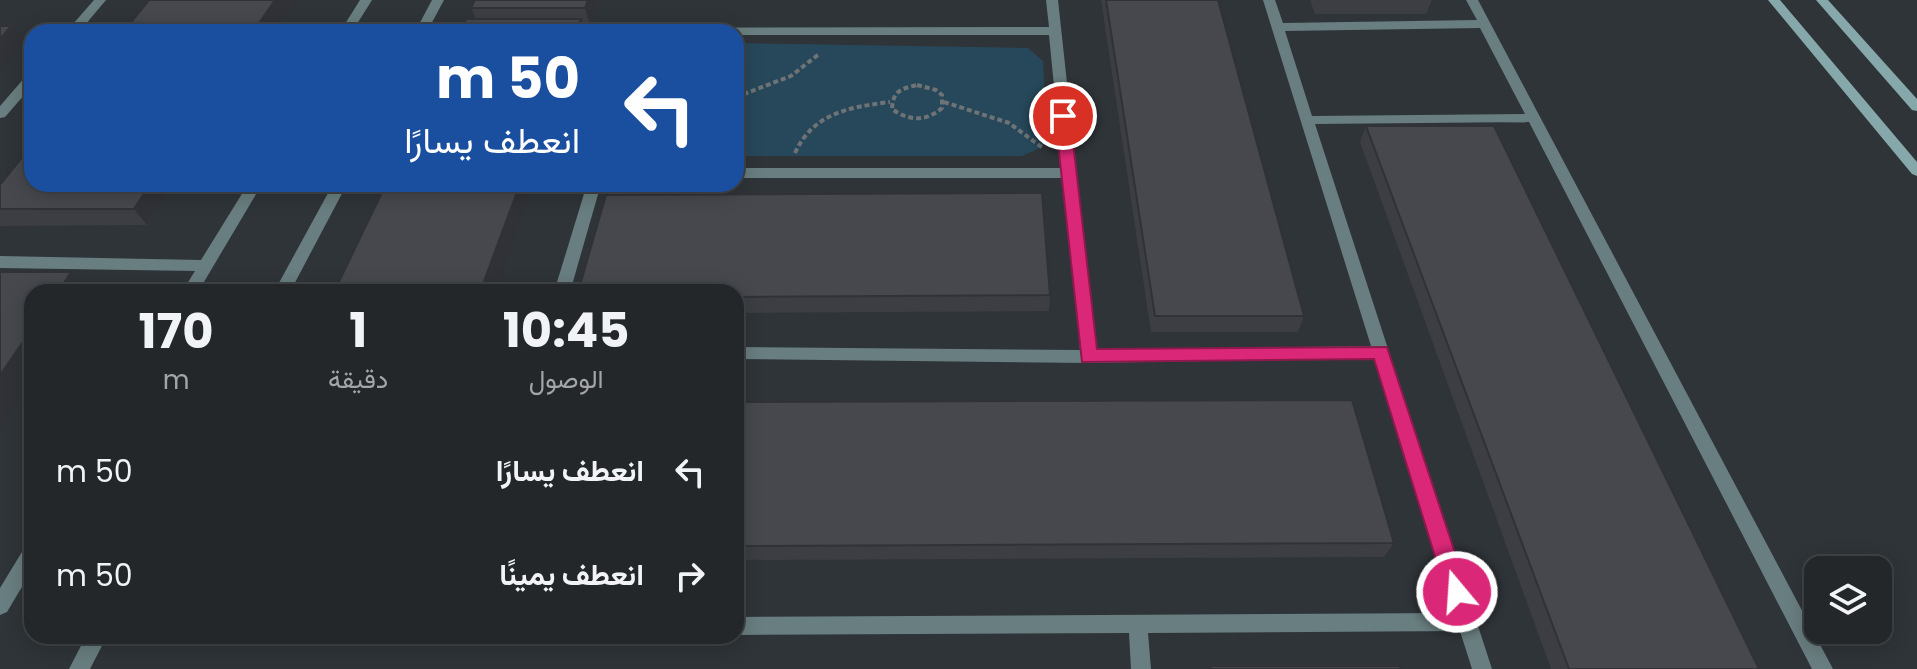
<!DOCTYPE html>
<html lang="ar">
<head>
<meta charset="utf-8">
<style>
	body { margin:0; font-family:Poppins,Vazirmatn,sans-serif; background:#2b2f32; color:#f1f3f6; direction:rtl; height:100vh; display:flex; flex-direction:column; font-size:30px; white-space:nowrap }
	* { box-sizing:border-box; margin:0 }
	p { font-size:26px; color:#a3a5a8 }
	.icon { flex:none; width:44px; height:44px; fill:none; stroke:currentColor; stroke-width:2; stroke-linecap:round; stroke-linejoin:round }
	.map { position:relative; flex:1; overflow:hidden; direction:ltr }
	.panel { position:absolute; left:24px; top:284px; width:720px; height:360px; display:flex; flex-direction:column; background:#23272a; border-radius:24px; box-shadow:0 4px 20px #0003,0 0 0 2px #404447; direction:rtl }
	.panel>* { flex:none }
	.top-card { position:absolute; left:24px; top:24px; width:720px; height:168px; border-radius:24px; box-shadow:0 4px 20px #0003,0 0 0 2px #404447; direction:rtl; background:#1a4fa0; color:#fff; overflow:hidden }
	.buttons { position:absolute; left:1804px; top:556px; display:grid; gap:16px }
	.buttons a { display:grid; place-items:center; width:88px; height:88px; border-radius:16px; background:#23272a; box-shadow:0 4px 20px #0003,0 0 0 2px #404447; font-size:40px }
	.pin { position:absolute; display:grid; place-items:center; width:68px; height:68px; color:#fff; margin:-34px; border:4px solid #fff; border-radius:50%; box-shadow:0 2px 8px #0007 }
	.me { position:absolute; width:88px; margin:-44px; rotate:342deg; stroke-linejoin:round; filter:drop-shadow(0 0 6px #0008) }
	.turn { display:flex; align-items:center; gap:28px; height:168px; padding:0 32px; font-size:36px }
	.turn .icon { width:104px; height:104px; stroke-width:2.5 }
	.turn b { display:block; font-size:56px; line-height:68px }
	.eta { display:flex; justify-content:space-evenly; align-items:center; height:136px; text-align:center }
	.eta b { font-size:48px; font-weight:700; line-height:56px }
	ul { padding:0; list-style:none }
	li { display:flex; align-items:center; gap:24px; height:104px; padding:0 32px }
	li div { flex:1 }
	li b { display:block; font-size:30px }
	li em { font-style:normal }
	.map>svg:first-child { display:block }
	.green { fill:#27485a }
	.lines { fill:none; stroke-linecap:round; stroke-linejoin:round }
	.path { stroke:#6e7376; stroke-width:4; stroke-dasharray:5 3; stroke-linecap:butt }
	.street { fill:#697e80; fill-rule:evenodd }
	.secondary { fill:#86a8aa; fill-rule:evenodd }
	.wall { fill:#3c3e43 }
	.shaded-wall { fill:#313237 }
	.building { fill:#46484e; stroke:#313237; stroke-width:2 }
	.route { fill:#db2777; stroke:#8e194d; stroke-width:2 }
</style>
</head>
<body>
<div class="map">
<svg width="1917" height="669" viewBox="0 0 1917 669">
	<rect width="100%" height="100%" fill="#2f3438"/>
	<path class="green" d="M736,43L1028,48L1043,61L1047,140L1042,147L1022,156H736Z"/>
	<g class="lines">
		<g class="path">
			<path d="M917,85L936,90L942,95V108C926,122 909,121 892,109C893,91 900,89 917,85Z"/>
			<path d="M736,97L791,76L819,54"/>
			<path d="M944,102L1009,123L1043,148"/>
			<path d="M795,153C813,113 850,107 890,102"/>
		</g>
		<g class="street">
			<path d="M94,0H106L79,32H66Z"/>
			<path d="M360,0H372L352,32H340Z"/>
			<path d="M432,0H444L429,28H480L486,32H415Z"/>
			<path d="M1046,0H1058L1096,350L1371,346L1263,0H1275L1283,23L1477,20L1466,0H1478L1833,669H1812L1529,122L1315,124L1492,669H1472L1460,631L1148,633L1151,669H1131L1129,633L736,635V617L1454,613L1375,358L1089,363L736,359V347L1080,350L1063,178H736V168H1062L1049,35H736V32H557L563,28L1049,27ZM1480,28L1525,114L1312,116L1285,31Z"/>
			<path d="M32,74V86L5,117L0,118V106L27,75Z"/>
			<path d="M248,184H262L198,292H182L195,271L0,268V256L201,260Z"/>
			<path d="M333,184H347L290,292H274Z"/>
			<path d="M587,184H601L570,292H554Z"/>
			<path d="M32,545V570L7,612L0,615V588L25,547Z"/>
			<path d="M86,636H107L90,669H69Z"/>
		</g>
		<g class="secondary">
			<path d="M1768,0H1780L1917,162V176L1912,174Z"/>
			<path d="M1816,0H1828L1917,99V111L1912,110Z"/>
		</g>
	</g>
	<g class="wall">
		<path d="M475,0H599L590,25H583L585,32H460L476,19L471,8Z"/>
		<path d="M1101,0H1218L1304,316L1298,332H1151Z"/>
		<path d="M1310,0H1432L1426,14H1315Z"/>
		<path d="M1366,126L1759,669H1551L1360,142Z"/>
		<path d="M174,184L147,225L0,226V185Z"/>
		<path d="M736,292L1050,295L1049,311L736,313Z"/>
		<path d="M736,402L1394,543L1384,557L736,560Z"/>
	</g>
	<g class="shaded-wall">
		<path d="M275,0H295L274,32H253Z"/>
		<path d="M588,0H599L590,25L585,8Z"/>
		<path d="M581,19L585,32H576Z"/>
		<path d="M11,26L25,43L0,71V39Z"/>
		<path d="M150,184H174L147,225L134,209Z"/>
		<path d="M520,184H533L495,292H480Z"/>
		<path d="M71,272L91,292H58Z"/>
		<path d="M32,329V382L0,430V375Z"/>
	</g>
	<g class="building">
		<path d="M149,0H275L253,32H123Z"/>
		<path d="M475,0H588L585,8H471Z"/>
		<path d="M1106,0H1218L1304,316H1155Z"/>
		<path d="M466,19H581L576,32H460Z"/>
		<path d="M0,26H11L0,39Z"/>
		<path d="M1366,126H1494L1759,669H1569Z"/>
		<path d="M32,145V184H150L134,209H0V185Z"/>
		<path d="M386,184H520L480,292H334Z"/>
		<path d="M1042,193L1050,295L736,297V292H578L606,195Z"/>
		<path d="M0,272H71L58,292H32V329L0,375Z"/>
		<path d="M1352,400L1394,543L736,546V402Z"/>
		<path d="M1211,666H1400L1401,669H1211Z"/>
	</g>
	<path class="route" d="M1063,111L1070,116L1097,349L1387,347L1468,592L1465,599L1457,602L1449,599L1446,592L1374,359L1082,362L1055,116Z"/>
</svg>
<div class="buttons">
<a><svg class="icon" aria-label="layers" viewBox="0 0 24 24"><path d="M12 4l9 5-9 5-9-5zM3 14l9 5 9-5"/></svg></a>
</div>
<div class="pin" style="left:1063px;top:116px;background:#d93025"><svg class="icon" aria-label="arrive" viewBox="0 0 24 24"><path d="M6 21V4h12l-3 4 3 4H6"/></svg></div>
<svg class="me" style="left:1457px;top:592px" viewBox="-20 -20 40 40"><circle r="17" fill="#db2777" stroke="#fff" stroke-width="3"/><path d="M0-11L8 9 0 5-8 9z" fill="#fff"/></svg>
<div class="top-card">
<div class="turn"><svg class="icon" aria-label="left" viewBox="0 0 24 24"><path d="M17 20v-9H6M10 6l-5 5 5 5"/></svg><div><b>50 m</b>انعطف يسارًا</div></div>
</div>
<section class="panel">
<div class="eta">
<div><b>10:45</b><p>الوصول</p></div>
<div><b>1</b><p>دقيقة</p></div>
<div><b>170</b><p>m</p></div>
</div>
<ul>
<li><svg class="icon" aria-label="left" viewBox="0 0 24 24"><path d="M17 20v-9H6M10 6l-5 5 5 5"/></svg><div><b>انعطف يسارًا</b></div><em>50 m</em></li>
<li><svg class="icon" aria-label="right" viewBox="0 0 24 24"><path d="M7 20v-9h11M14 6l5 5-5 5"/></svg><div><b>انعطف يمينًا</b></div><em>50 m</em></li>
</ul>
</section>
</div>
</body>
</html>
